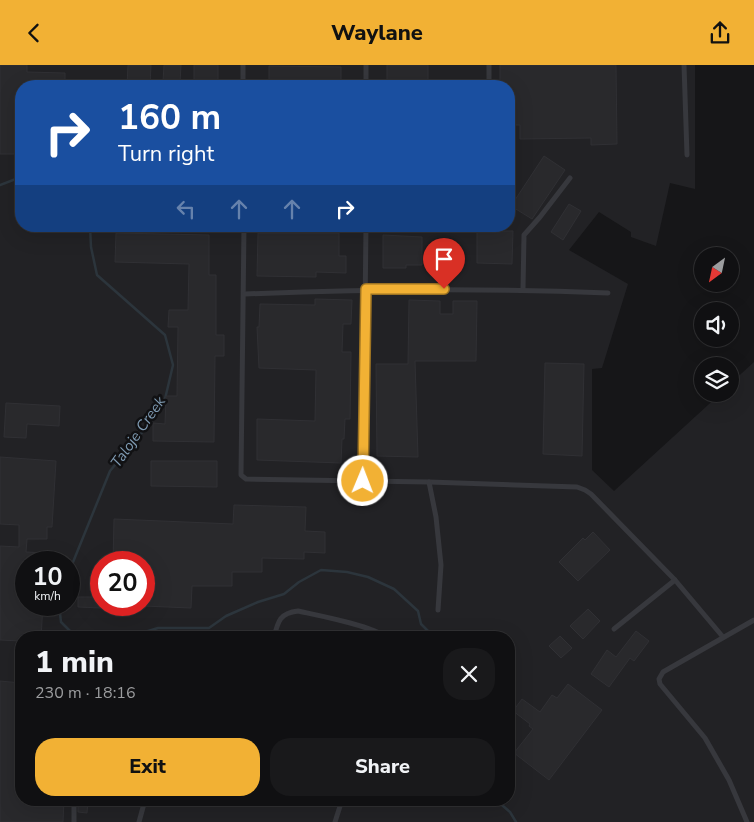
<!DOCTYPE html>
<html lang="en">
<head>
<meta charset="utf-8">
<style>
	body { margin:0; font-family:"Nunito Sans",sans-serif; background:#19191b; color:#f1f3f6; height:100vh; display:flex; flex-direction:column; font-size:19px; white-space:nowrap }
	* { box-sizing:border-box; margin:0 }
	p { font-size:16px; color:#9c9d9f }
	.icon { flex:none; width:28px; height:28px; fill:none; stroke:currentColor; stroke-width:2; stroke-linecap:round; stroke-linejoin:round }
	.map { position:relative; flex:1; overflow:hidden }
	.side { position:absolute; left:15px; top:566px; width:500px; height:175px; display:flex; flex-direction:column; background:#101012; border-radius:20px; box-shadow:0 5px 20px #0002,0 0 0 1px #303032 }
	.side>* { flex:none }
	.banner { position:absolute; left:15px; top:15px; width:500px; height:152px; border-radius:20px; box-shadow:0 5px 20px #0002,0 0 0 1px #303032; background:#1a4fa0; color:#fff; overflow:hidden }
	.needle { width:32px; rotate:213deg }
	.fabs { position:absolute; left:694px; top:182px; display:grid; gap:10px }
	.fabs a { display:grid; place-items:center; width:45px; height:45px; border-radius:50%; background:#101012; box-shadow:0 5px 20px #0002,0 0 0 1px #303032; font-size:25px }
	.speed { position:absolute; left:15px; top:486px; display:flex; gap:10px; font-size:25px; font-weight:700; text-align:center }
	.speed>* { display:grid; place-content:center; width:65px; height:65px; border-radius:50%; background:#101012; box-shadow:0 5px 20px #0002,0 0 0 1px #303032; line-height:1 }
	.speed small { font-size:12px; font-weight:400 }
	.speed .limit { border:8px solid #d22; background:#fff; color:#111 }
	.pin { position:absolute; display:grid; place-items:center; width:42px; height:42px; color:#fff; margin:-51px -21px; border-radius:50% 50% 50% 0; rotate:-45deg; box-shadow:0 0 5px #0007 }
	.pin .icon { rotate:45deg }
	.me { position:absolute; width:55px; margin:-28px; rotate:1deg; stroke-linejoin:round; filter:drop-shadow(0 0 4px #0008) }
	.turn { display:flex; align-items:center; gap:18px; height:105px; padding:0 20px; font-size:22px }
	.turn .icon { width:65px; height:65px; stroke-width:2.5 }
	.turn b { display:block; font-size:35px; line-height:42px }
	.lanes { display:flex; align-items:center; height:48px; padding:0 20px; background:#0003; justify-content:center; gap:25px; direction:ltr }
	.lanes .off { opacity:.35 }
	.round { display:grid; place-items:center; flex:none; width:52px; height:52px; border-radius:20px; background:#19191b }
	.overview { display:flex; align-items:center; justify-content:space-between; height:85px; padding:0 20px }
	h1 { font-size:30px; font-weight:800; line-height:38px }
	.action { display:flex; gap:10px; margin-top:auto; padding:10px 20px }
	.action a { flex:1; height:58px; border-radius:20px; background:#f2b134; color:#111; font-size:20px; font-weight:800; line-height:58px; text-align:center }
	.action a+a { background:#19191b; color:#f1f3f6 }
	header { display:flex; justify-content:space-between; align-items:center; height:65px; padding:0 20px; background:#f2b134; color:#111; font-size:22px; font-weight:800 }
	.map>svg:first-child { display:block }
	.built { fill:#222225; fill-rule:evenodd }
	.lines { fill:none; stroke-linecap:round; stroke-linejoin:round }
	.stream { stroke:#2c353c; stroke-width:2.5 }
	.building { fill:#29292c; stroke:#303034 }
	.service { stroke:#37383d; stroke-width:5 }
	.route-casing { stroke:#9d7322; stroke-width:12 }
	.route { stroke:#f2b134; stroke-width:9 }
	.labels { text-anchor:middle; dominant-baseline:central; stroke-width:5; stroke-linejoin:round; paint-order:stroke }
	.water-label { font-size:15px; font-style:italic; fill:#7f9bb3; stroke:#111113 }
</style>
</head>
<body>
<header><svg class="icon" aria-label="back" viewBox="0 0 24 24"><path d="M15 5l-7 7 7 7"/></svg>Waylane<svg class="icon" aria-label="share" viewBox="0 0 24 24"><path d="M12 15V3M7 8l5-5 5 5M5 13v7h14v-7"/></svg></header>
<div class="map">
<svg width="754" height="757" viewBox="0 0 754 757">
	<rect width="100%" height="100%" fill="#161618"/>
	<path class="built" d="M0,0H695V124L670,118L656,181L631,172V167L599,147L569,185L628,219L602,303L592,304V405L614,426L720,329H730V319L754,297V757H0ZM21,21H509V161H21ZM26,498H69V540H26ZM101,498H144V540H101ZM21,572H509V735H21Z"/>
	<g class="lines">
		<g class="stream">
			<path d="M0,120L21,112"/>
			<path d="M69,507L110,406L149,359L165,334L173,300L165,270L97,210L91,182L90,161"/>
			<path d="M59,540L61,557L76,572"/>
			<path d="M116,572L138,569L158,563H209L226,551L258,537L284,529L299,517L321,505L347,507L368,512L394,524L418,546L421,559L434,572"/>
			<path d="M496,735L510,747L516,757"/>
		</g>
	</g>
	<g class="building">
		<path d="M0,0H27V7L65,8V21H21V89H0Z"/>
		<path d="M128,0H151L150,21H127Z"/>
		<path d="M164,0H181L180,18L163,17Z"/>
		<rect x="194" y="0" width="24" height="21"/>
		<rect x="387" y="0" width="41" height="21"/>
		<path d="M500,0H616L617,79L591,80V73L520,74V60H509V21H500Z"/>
		<path d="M269,1L341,2V18L269,16Z"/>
		<path d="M544,91L565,105L532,154L511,141Z"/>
		<path d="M569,139L581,146L563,175L551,167Z"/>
		<path d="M477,166H513L512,199L477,198Z"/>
		<path d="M116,168L209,170V210H216V270H224V291H215L214,377L153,376V358L165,359L166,331H177L178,262H168L169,245H188L189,199L115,197Z"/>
		<path d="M258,168H339V191H346V208L316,207V212L257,211Z"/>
		<path d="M383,170L422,172V200H406V203H383Z"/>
		<path d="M315,234L352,235L351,259H343L342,287H351L350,354H345L344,374H342L341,398L257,395V354L315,356L316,305L259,303L257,262H259L260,239L315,240Z"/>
		<path d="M409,235L440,236V249H453V236H477L476,296H415L418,392L377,391L376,299H408Z"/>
		<path d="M545,298L584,299L582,391L543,389Z"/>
		<path d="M6,338L60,341L59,361L27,359L26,373L4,372Z"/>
		<path d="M0,392L56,396L52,462H47V474H27L26,487L45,488L44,498H26L23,540H43L41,572H21V576L0,575V481L19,482V460L0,459Z"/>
		<path d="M151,396H217V422L151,421Z"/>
		<path d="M234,440L306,442L305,466L325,467V488L304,487V494L262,493V507H232V521H192L191,543L144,541V498H113L114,454L233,459Z"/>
		<path d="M593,467L610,485L578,516L559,497L583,473L585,475Z"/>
		<path d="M78,532H101V543L78,542Z"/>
		<path d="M588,544L600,556L583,574L570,561Z"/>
		<path d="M636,566L649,576L634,596L630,593L609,622L591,609L607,585L616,592Z"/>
		<path d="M560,571L572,583L561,593L549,581Z"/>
		<path d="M0,616L21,618V735H64L63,757H0Z"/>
		<path d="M568,619L602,645L549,715L514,688L533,664L529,661L530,659L513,646L522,634L540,647L552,630L557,633Z"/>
		<path d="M78,735H88L87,748L78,747Z"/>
	</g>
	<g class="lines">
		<g class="service">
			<path d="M243,0V21"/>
			<path d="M684,0L687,90"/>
			<path d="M366,21V0"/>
			<path d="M489,21V0"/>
			<path d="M244,161L241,410L246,414L429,417L577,422L585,425L591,429L675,515L723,572"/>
			<path d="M523,224L524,170L540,152L570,113"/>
			<path d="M245,229C366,224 487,223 608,228"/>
			<path d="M363,416L366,161"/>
			<path d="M429,417L436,452L441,500L438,545"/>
			<path d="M614,564L675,515"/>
			<path d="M274,572C278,556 280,548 298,546C316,550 374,561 385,572"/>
			<path d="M74,757V735"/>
			<path d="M139,757L145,735"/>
			<path d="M335,757L342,735"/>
			<path d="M747,757L729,715L705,673L660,619L659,614L663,607L754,555"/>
		</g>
	</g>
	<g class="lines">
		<g class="route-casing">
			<path id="route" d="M363,416L366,224H444"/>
		</g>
		<use href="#route" class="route"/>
	</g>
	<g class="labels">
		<g class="water-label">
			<text transform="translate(138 367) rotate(-55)">Taloje Creek</text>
		</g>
	</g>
</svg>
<div class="fabs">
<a><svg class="needle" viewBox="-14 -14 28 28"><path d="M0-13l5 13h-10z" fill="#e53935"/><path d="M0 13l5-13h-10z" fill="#9c9d9f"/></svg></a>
<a><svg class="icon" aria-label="sound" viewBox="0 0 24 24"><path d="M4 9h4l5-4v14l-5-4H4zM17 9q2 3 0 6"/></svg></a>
<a><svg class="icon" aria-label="layers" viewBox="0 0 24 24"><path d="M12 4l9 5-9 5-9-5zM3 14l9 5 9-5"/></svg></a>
</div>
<div class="speed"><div>10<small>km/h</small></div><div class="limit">20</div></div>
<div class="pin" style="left:444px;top:224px;background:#d93025"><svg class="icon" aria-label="arrive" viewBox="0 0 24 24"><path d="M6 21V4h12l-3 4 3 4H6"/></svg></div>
<svg class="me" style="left:363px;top:416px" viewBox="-20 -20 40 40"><circle r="17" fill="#f2b134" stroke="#fff" stroke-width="3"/><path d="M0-11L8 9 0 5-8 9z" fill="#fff"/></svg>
<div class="banner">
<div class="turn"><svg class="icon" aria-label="right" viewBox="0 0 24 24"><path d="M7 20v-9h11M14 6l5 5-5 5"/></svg><div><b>160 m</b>Turn right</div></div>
<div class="lanes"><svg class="icon off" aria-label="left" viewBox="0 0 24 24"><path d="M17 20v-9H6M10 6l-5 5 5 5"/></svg><svg class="icon off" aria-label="ahead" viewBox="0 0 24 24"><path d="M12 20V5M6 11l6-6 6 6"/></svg><svg class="icon off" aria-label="ahead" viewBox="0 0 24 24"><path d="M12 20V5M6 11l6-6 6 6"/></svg><svg class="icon" aria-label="right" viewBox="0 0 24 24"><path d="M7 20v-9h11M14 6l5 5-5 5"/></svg></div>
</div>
<section class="side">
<div class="overview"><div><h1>1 min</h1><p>230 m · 18:16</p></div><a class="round"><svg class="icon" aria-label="close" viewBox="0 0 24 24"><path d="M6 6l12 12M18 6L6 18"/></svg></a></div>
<div class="action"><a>Exit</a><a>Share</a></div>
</section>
</div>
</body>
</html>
